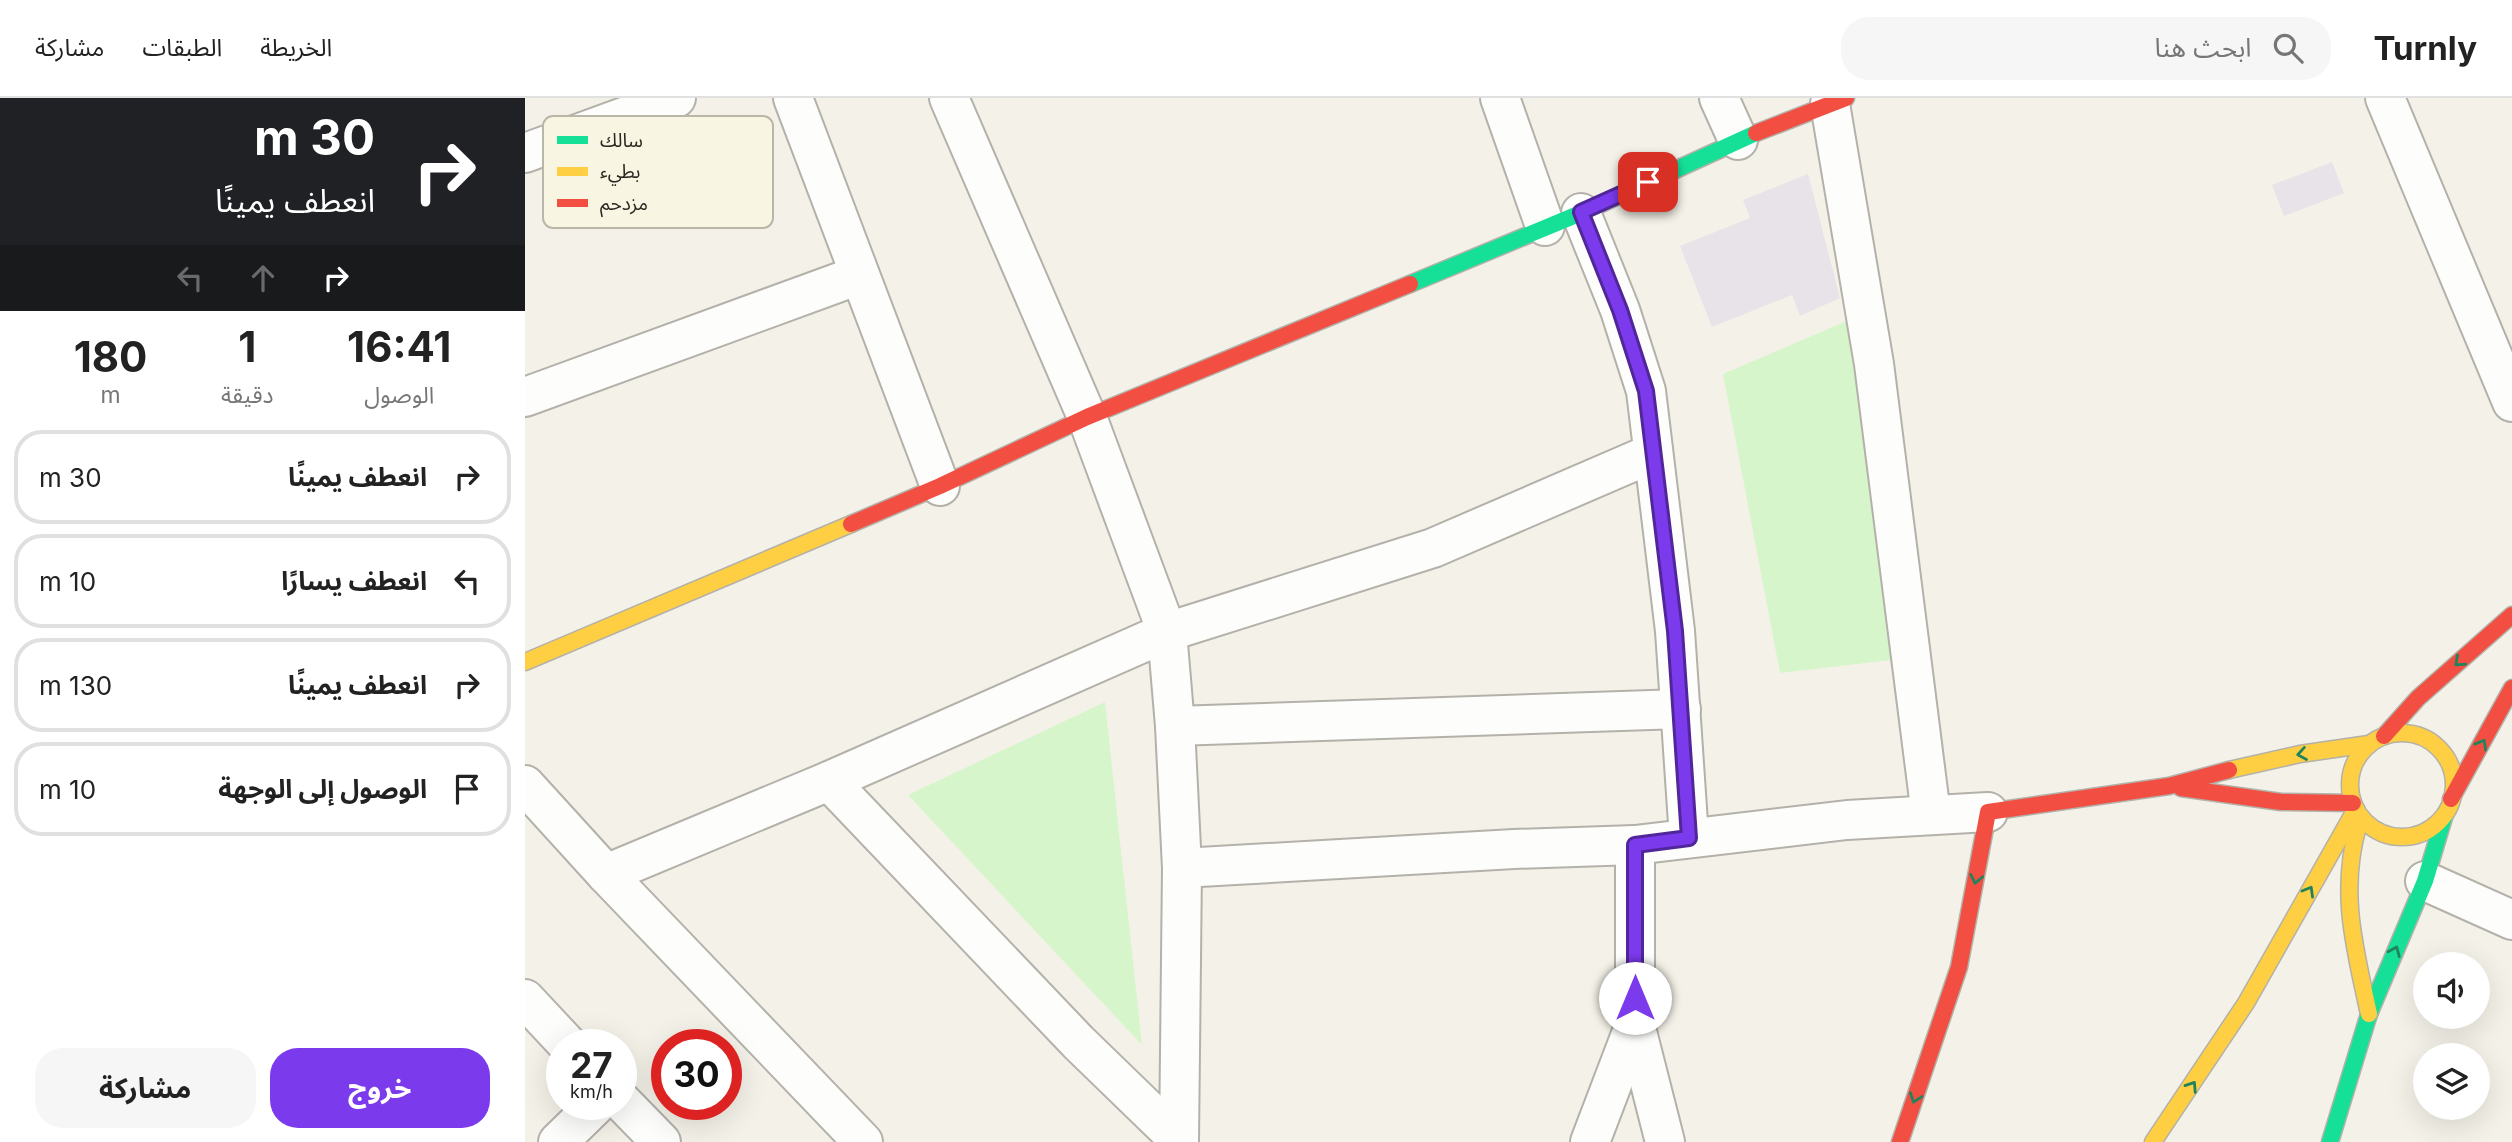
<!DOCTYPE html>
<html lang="ar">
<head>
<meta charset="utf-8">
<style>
	body { margin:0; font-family:Inter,"Noto Sans Arabic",sans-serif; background:#f6f6f6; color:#222; direction:rtl; height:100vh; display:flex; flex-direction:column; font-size:26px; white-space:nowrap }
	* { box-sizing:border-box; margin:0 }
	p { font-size:23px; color:#767676 }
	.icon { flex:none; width:38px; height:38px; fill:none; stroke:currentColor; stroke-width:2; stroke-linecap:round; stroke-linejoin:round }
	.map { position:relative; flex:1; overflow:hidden; direction:ltr }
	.panel { display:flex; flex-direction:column; background:#fff; width:525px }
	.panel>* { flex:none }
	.banner { background:#202124; color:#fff; overflow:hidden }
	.tools { position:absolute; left:1888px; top:854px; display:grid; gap:14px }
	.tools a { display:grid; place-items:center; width:77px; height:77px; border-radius:50%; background:#fff; box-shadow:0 7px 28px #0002; font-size:35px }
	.speed { position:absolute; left:21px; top:931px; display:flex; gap:14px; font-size:35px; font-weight:700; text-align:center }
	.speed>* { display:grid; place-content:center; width:91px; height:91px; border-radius:50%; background:#fff; box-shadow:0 7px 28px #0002; line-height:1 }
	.speed small { font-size:18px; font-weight:400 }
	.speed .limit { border:10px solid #d22; background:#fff; color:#111 }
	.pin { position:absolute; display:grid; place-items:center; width:60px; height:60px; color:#fff; margin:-30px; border-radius:14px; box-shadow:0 4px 10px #0006 }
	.me { position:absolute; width:77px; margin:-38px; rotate:0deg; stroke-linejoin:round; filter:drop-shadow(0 0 5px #0008) }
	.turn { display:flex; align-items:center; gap:24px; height:147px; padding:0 35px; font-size:32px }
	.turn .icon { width:91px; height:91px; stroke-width:2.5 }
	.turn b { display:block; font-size:49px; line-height:60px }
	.lanes { display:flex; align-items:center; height:66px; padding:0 35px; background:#0003; justify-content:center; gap:35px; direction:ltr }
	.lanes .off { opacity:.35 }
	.eta { display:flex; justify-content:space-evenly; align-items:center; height:119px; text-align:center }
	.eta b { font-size:42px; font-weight:700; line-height:49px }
	.button { display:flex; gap:14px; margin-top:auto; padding:14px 35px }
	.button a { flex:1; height:80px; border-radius:28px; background:#7c3aed; color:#fff; font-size:28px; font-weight:700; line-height:80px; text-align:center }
	.button a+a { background:#f6f6f6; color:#222 }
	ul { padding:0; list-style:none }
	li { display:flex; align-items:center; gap:21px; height:94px; margin:0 14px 10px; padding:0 21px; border:4px solid #e0e0e0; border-radius:28px }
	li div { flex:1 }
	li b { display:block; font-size:26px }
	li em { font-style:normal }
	header { display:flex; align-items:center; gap:42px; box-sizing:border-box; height:98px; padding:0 35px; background:#fff; border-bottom:2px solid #e0e0e0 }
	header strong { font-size:33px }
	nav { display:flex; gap:38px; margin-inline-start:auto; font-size:24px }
	.search { width:490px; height:63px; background:#f6f6f6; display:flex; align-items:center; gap:18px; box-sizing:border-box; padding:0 24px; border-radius:28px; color:#767676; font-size:26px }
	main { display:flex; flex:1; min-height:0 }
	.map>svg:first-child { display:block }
	.green { fill:#d7f5cb }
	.building { fill:#e7e3e8 }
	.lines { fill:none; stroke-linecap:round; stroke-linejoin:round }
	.street-casing { stroke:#b3b1a9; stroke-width:42 }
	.fast-casing { stroke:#b3b1a9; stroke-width:19 }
	.slow-casing { stroke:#b3b1a9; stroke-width:19 }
	.jam-casing { stroke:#b3b1a9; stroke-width:19 }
	.street { stroke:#fdfdfc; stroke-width:38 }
	.fast { stroke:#16e098; stroke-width:16 }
	.slow { stroke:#ffcf43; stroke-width:16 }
	.jam { stroke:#f24e42; stroke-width:16 }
	.oneway { stroke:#1f845c }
	.route-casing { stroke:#51269a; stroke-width:18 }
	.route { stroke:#7c3aed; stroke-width:12 }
	.key { fill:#f9f5e3; stroke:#bab7a8; stroke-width:2 }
	.key-label { font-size:19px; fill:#282720 }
</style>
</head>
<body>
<header>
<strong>Turnly</strong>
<div class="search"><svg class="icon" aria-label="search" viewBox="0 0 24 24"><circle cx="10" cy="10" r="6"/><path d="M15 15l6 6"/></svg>ابحث هنا</div>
<nav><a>الخريطة</a><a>الطبقات</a><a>مشاركة</a></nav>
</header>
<main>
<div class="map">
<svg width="1987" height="1044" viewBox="0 0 1987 1044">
	<rect width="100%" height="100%" fill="#f4f2e8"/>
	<g class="green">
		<path d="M1324,222L1367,562L1255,575L1198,276Z"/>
		<path d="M580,604L617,947L383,697Z"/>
	</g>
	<g class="building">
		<path d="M1807,64L1819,95L1759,118L1747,87Z"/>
		<path d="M1283,76L1315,200L1275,218L1267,197L1187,229L1155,148L1225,120L1218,102Z"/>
	</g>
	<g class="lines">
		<g class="street-casing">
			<g id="street">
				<path d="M268,0L415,388"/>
				<path d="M424,0L562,319L642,534L650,628L657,770L654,1044"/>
				<path d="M975,0L1020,128"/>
				<path d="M1194,0L1213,42"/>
				<path d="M1306,0L1305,6L1349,266L1406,717"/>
				<path d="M1860,0L1987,304"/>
				<path d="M0,55L151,0"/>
				<path d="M1056,115L1095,212L1121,293L1150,533L1164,740"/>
				<path d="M0,299L334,177"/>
				<path d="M650,628L1156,611"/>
				<path d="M304,683L553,944L653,1041"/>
				<path d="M0,687L81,776L338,1044"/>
				<path d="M657,770L989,751L1110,747L1322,722L1463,714"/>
				<path d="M81,776L304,683L642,534L908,450L1128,355"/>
				<path d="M1900,783L1987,822"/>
				<path d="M0,901L43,947"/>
				<path d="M1110,926L1140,1044"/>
				<path d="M96,1003L136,1044"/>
				<path d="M33,1044L72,1006"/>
				<path d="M1065,1044L1110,926V747"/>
			</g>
		</g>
		<g class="fast-casing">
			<g id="fast">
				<path d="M885,186L1056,115L1231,35"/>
				<path d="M1805,1044L1844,916L1900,783L1920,716"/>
			</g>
		</g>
		<g class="slow-casing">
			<g id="slow">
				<path d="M0,564L326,426"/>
				<circle cx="1877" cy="687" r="52"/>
				<path d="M1704,672L1775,656L1844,646"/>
				<path d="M1833,728C1814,795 1830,851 1844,916"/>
				<path d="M1628,1044L1721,905L1831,711"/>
			</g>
		</g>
		<g class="jam-casing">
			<g id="jam">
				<path d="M1231,35L1321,0"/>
				<path d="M326,426L415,388L562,319L885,186"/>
				<path d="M1859,638L1893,600L1987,517"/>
				<path d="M1656,690L1756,704L1828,705"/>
				<path d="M1926,701L1987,590"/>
				<path d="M1375,1044L1434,869L1463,714L1644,688L1704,672"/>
			</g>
		</g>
		<use href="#street" class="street"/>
		<use href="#fast" class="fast"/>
		<use href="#slow" class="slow"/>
		<use href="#jam" class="jam"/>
	</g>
	<defs><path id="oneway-chevron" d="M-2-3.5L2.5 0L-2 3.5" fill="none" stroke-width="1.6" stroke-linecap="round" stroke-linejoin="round" transform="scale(1.75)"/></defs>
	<g class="oneway">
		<use href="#oneway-chevron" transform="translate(1934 564) rotate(138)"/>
		<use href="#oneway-chevron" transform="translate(1957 646) rotate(-61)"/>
		<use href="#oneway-chevron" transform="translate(1777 656) rotate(170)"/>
		<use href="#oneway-chevron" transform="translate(1451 781) rotate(101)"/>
		<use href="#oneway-chevron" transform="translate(1784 793) rotate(-60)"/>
		<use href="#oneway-chevron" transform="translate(1870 853) rotate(-67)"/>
		<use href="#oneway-chevron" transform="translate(1667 988) rotate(-57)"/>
		<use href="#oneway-chevron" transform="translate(1390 1000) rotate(108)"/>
	</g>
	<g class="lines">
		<g class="route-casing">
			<path id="route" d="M1110,900V747L1164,740L1150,533L1121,293L1095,212L1056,114L1123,84"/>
		</g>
		<use href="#route" class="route"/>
	</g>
	<rect x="18" y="18" width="230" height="112" rx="10" class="key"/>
	<rect x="32" y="38" width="31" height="8" fill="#16e098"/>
	<rect x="32" y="69" width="31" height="9" fill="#ffcf43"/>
	<rect x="32" y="101" width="31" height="8" fill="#f24e42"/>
	<g class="key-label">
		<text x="75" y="49">سالك</text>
		<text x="75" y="80">بطيء</text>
		<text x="75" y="112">مزدحم</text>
	</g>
</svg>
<div class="tools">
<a><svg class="icon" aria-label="sound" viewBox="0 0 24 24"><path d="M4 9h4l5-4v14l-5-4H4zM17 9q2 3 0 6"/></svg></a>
<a><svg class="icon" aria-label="layers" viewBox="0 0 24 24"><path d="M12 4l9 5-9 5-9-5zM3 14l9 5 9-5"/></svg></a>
</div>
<div class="speed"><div>27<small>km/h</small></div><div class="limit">30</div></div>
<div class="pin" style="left:1123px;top:84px;background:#d93025"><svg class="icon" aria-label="arrive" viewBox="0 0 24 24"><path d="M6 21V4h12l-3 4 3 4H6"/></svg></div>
<svg class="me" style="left:1110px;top:900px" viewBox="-20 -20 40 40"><circle r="19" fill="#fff"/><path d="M0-13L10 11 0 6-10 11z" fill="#7c3aed"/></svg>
</div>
<section class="panel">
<div class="banner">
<div class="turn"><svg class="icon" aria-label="right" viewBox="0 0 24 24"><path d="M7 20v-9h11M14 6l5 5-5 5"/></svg><div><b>30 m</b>انعطف يمينًا</div></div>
<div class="lanes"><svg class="icon off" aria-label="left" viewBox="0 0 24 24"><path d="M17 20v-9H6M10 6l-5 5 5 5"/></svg><svg class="icon off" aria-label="ahead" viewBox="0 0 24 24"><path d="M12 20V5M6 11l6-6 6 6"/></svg><svg class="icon" aria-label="right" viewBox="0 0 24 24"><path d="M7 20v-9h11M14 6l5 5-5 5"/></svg></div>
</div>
<div class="eta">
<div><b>16:41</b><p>الوصول</p></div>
<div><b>1</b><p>دقيقة</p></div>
<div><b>180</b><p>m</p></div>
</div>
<ul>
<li><svg class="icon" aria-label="right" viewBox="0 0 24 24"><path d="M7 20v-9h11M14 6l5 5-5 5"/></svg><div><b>انعطف يمينًا</b></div><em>30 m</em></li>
<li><svg class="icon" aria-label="left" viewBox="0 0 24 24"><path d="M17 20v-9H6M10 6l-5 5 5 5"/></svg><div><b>انعطف يسارًا</b></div><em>10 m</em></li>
<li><svg class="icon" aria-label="right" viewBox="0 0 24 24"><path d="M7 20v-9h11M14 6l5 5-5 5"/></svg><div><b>انعطف يمينًا</b></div><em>130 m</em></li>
<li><svg class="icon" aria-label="arrive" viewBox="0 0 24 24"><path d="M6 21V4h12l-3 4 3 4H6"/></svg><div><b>الوصول إلى الوجهة</b></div><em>10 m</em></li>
</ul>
<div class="button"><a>خروج</a><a>مشاركة</a></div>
</section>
</main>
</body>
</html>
